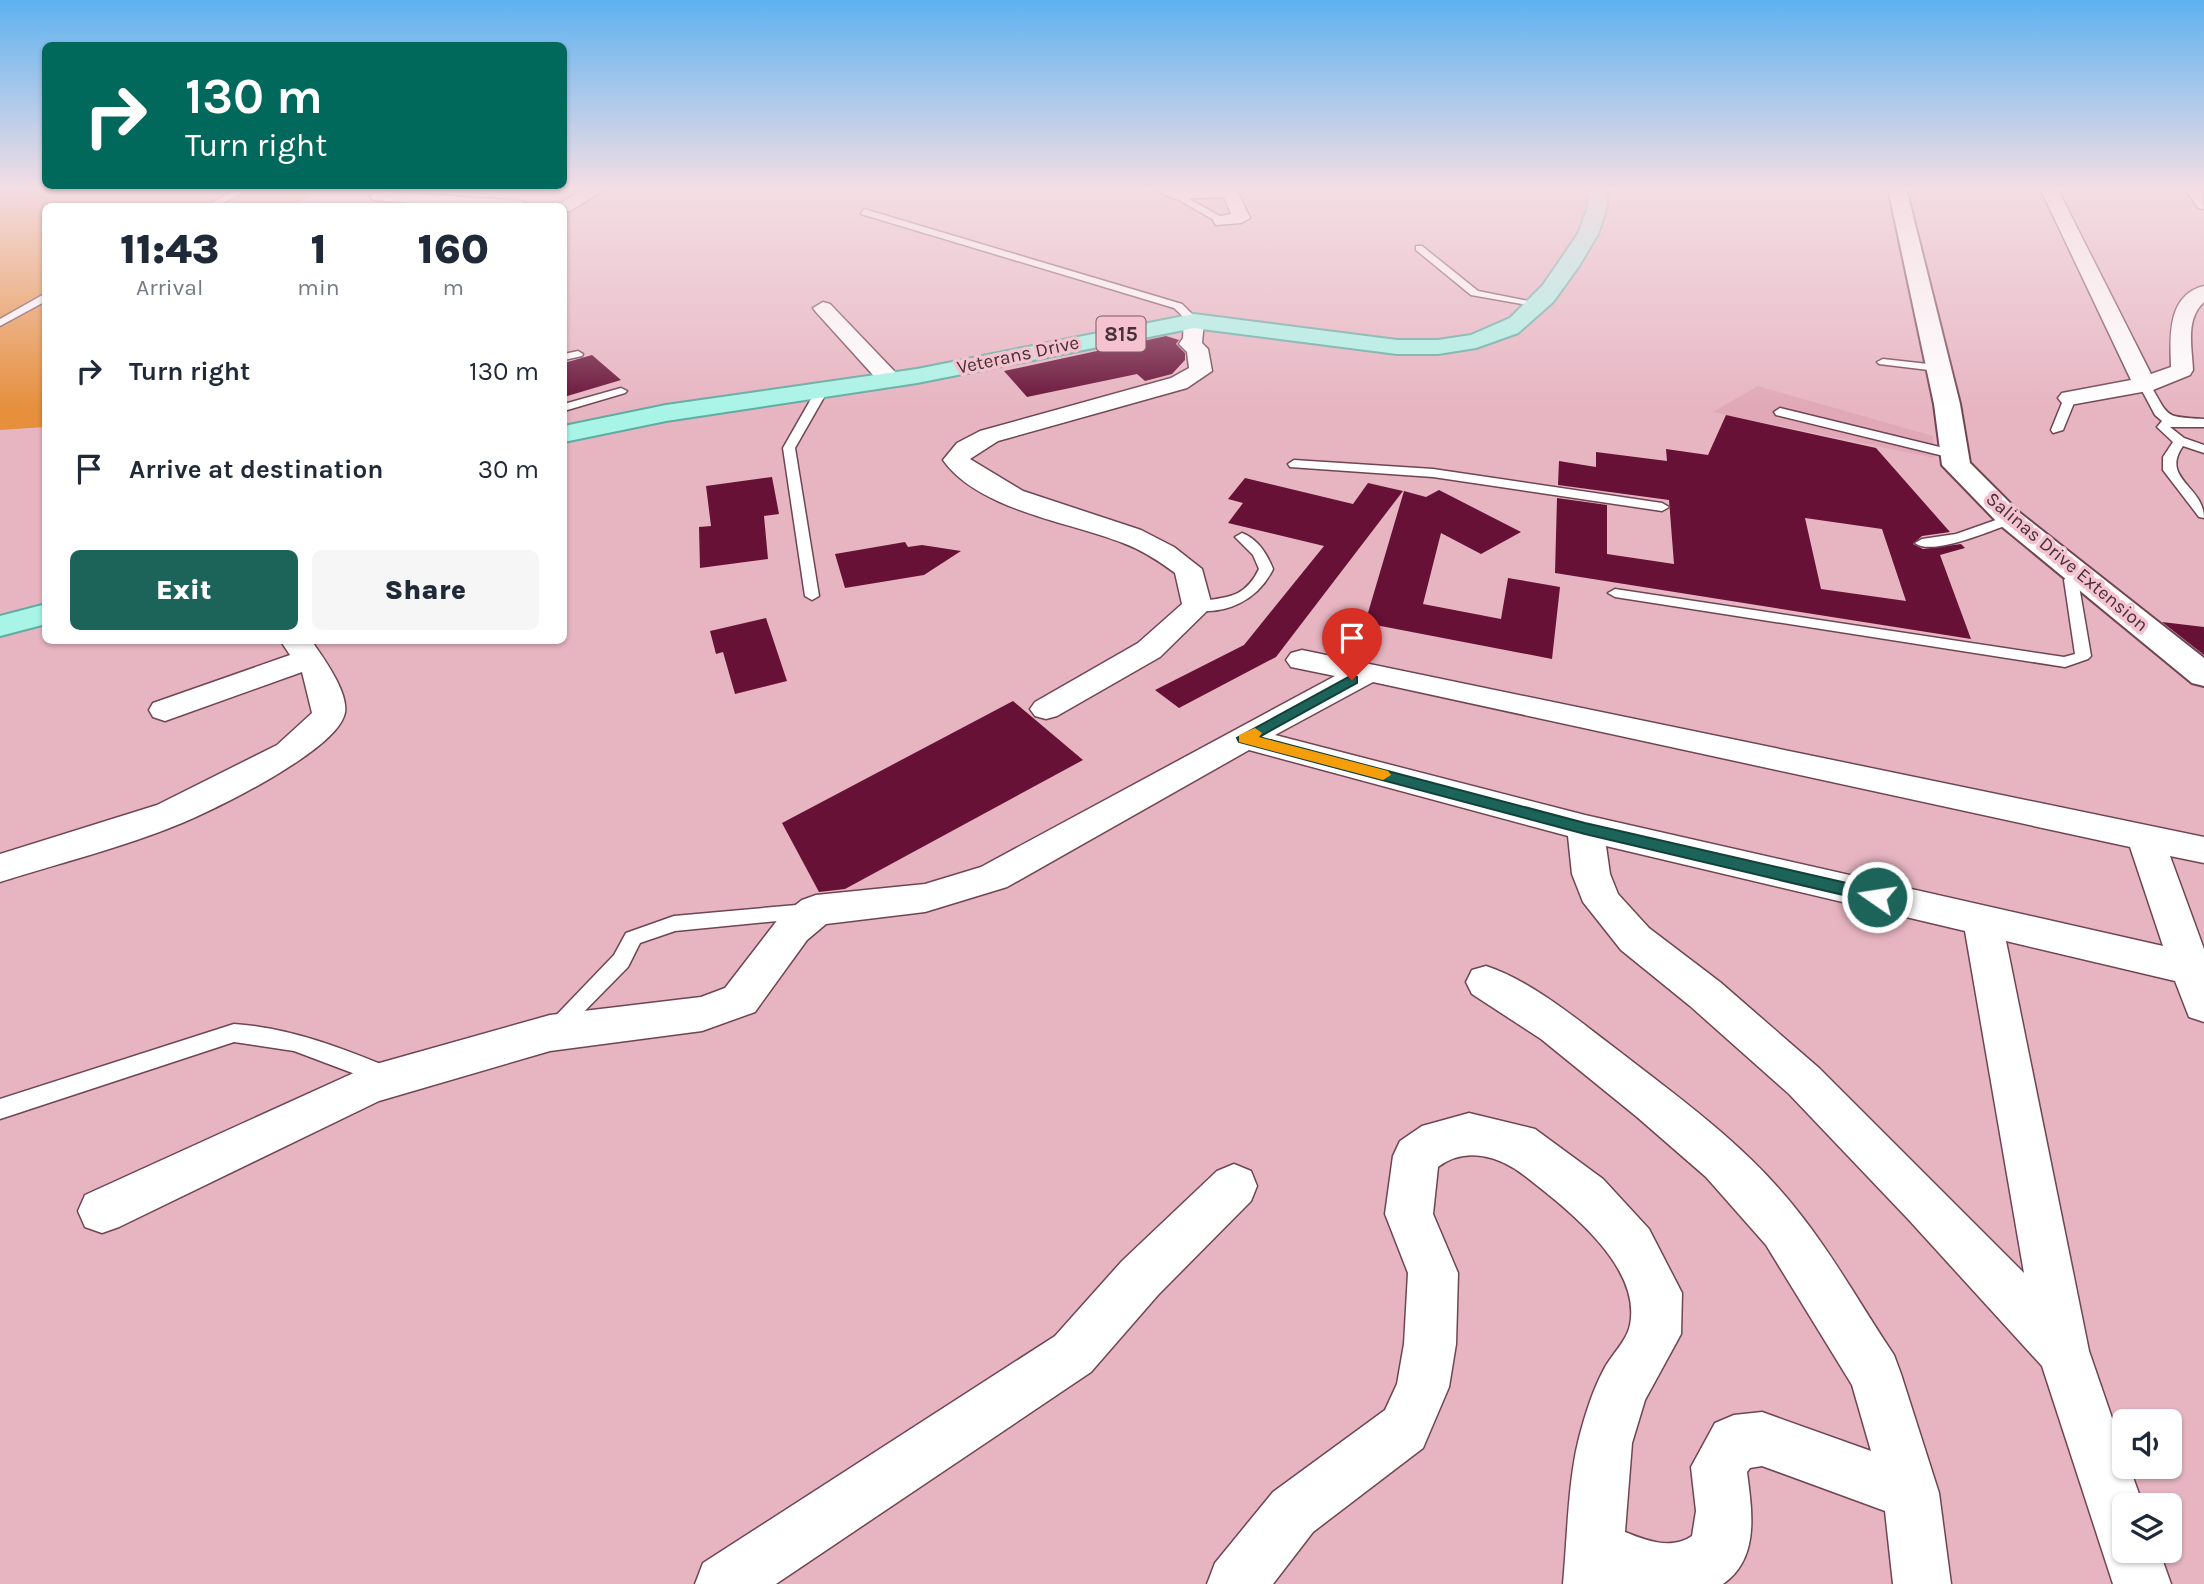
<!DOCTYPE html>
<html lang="en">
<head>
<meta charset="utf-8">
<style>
	body { margin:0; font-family:Karla,sans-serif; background:#f6f6f7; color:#1f2937; height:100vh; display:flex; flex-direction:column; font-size:26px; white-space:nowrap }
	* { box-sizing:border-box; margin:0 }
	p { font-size:23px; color:#747a83 }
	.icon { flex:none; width:38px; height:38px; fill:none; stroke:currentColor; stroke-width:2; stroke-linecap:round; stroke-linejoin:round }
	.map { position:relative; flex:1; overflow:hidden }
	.drawer { position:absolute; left:42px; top:203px; width:525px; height:441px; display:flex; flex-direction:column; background:#fff; border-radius:10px; box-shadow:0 2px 5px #0004 }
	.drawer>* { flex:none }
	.top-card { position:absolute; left:42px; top:42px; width:525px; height:147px; border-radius:10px; box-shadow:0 2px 5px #0004; background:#00695c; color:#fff; overflow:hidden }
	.tools { position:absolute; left:2112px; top:1409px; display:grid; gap:14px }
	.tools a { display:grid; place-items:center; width:70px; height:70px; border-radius:10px; background:#fff; box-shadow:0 2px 5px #0004; font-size:35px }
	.pin { position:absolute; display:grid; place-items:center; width:60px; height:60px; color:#fff; margin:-72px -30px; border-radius:50% 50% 50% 0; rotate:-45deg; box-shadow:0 0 7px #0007 }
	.pin .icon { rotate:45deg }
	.me { position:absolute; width:77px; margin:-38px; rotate:283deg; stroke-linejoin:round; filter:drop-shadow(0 0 5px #0008) }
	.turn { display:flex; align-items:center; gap:24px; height:147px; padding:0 28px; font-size:32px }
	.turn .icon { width:91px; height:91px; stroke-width:2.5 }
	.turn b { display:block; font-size:49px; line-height:60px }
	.eta { display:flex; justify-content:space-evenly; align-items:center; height:119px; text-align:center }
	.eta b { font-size:42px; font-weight:800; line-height:49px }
	.cta { display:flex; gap:14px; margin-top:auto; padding:14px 28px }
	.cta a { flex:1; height:80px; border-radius:10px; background:#1c6459; color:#fff; font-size:28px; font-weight:800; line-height:80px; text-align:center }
	.cta a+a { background:#f6f6f7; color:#1f2937 }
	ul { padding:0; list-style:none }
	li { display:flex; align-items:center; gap:21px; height:98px; padding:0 28px }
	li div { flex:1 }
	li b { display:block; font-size:26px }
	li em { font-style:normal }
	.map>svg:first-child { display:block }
	.built { fill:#e1a8b7 }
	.green { fill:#e68f3c }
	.building { fill:#671136; fill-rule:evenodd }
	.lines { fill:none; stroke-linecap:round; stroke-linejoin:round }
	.service-casing { stroke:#704552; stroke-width:3 }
	.minor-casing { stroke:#704552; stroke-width:3 }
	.tertiary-casing { stroke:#704552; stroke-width:4 }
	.primary-casing { stroke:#60aca0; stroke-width:4 }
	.service { fill:#fff; fill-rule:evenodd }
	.minor { fill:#fff; fill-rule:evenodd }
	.tertiary { fill:#fff; fill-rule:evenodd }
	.primary { fill:#a8f5e8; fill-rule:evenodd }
	.route { fill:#1c6459; stroke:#12413a; stroke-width:2 }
	.slow { fill:#f59e0b }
	.labels { text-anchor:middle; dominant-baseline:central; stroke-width:7; stroke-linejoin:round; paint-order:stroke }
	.far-street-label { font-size:19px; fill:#453137; stroke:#f5c2cf }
	.shield { fill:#f5c2cf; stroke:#7a5c65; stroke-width:2 }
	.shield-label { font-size:21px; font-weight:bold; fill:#453137 }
</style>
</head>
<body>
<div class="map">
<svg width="2204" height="1584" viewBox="0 0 2204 1584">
	<rect width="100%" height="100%" fill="#e7b5c2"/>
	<path class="built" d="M1758,386L1933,436L1934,458L1713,412Z"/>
	<g class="green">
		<path d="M0,188H246L209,206H46L45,293L0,321Z"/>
		<path d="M254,189V188H324L293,206H218Z"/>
		<path d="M45,299V427L0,430V325Z"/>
	</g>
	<g class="building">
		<path d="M1166,336L1179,340L1176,344L1185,353V360L1172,374L1145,381L1137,374L1027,397L1004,371Z"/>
		<path d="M592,355L621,380L564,397V363Z"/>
		<path d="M1726,415L1876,448L1950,532L1922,536L1913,544L1923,549L1961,544L1965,548L1940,555L1971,639L1555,573L1557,498L1607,505V554L1674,564L1669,500L1558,485L1559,461L1596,467V452L1667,461L1666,449L1708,455ZM1805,518L1882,529L1906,601L1821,589Z"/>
		<path d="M772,477L779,514L764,516L768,559L700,568L699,527L711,526L706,486Z"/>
		<path d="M1245,478L1353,504L1368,483L1403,491L1276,657L1179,708L1155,690L1244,645L1324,546L1228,523L1243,503L1228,499Z"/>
		<path d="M1439,490L1521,532L1481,554L1441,533L1423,604L1501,619L1508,578L1560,587L1552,659L1365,623L1404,491L1426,497Z"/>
		<path d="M905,542L908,547L922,545L961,551L924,575L845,588L835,554Z"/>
		<path d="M766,618L787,681L735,694L723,652L716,654L710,631Z"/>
		<path d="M2162,622L2204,627V655Z"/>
		<path d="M1013,701L1083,760L845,889L819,892L782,823Z"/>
	</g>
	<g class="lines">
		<g class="service-casing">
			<g id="service">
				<path d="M239,188H251L217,206H207Z"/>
				<path d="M1579,188H1602L1603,190L1599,193Z"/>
				<path d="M1175,191L1225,219L1226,221L1219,223L1172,196Z"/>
				<path d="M864,209L1182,304L1199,321L1190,323L1174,308L861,214Z"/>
				<path d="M1416,246H1422L1478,291L1543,304L1538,307L1471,295L1416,250Z"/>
				<path d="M46,293V301L0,326V319Z"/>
				<path d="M578,351L583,354L582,356L564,360V354Z"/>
				<path d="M1883,359L1937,365L1943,368L1937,371L1879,364L1877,362Z"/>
				<path d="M2141,383H2149C2170,417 2162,417 2204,419V427H2170L2184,438L2204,445V453L2183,446C2160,479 2204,486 2204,518L2199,517L2163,470V457L2173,442L2157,427L2162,421L2155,415L2139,385Z"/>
				<path d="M621,388L627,391L625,393L564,411V404Z"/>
				<path d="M821,389L827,392L795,448L819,596L812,600L805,596L783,448L815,392Z"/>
				<path d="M2070,395L2076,398L2063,430L2053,433L2051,430L2064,398Z"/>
				<path d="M1780,408L1956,451L1958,454L1952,458L1776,415L1774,412Z"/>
				<path d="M1294,460L1433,469L1662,503L1669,507L1662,511L1433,477L1290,467L1288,464Z"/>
				<path d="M2010,515L2015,516V522C1995,529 1932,557 1915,543L1922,539L1956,534Z"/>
				<path d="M1242,533C1258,539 1267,554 1273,569C1259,599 1225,617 1192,609V603C1223,596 1243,602 1259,569L1253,555L1235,537Z"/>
				<path d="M2077,569L2084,573L2078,580L2091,656L2088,659L2065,667L1615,597L1608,593L1615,589L2064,657L2075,654L2064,580L2072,570Z"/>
				<path d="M808,904L815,906L818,911L815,916L808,918L675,931L640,943L628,967L562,1034L555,1037L548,1034L544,1028L614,955L626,933L674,916Z"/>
				<path d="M234,1024C291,1028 342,1048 395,1070L398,1077L395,1084L387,1086L294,1051L234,1042L0,1119V1099Z"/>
			</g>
		</g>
		<g class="minor-casing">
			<g id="minor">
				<path d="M585,188H607L570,211L564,212V206H556Z"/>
				<path d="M1148,188H1236L1250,218L1241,223L1216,225L1213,221L1216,217L1231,214L1224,197L1175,199Z"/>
				<path d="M2040,188H2057L2151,374L2171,367C2170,337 2167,295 2204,286V302C2185,319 2192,347 2193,370L2190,375L2153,390L2070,405L2062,403L2058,398L2062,393L2131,380Z"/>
				<path d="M2185,188H2202L2204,209L2198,208Z"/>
				<path d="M379,191L522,201L531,206H455L373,200L370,196Z"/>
				<path d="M823,302L830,304L898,375L901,380L898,385H882L816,312L813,308Z"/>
				<path d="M1194,315L1204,321L1202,343L1208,349L1212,371L1187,388L998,441L970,459L1023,491L1141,530L1174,547L1202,569L1212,606L1160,657L1057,716L1046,719L1035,716L1030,709L1035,702L1138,643L1182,604L1175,573C1159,561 1142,550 1123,543C1070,522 978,510 943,460L957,443L980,431L1171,378L1189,368L1187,352L1179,344L1183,338L1184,321Z"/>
				<path d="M280,640H311C322,656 352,696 344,716C332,752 218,808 182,823C124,847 60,863 0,882V854L157,805L277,745L312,713L302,672L165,721L153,717L149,710L153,703L290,655Z"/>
				<path d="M1302,650L2204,837V863L2170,856L2204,949V1022L2189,1017L2175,981L2006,941L2089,1351L2124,1453V1466H2129L2143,1505H2124V1550H2159L2171,1584H2113L2042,1366L1908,1219L1789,1094L1690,1006L1621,950L1583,902L1572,874L1568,836L1249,750L1007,887L925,912L826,924L807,940L755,1012L702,1031L550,1051L379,1101L119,1227L102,1233L85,1227L78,1211L85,1195L369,1066L550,1015L701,997L725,988L779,918L802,900L816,895L925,884L981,867L1335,676L1291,667L1286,660L1291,653ZM1373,682L2130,847L2163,946L1585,815L1275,735ZM1606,846L1965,931L2024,1273L1819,1068L1720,982L1649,928L1618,894L1610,874Z"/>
				<path d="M1486,966C1531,981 1573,1016 1611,1045C1677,1096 1749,1147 1800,1214C1835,1258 1863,1309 1894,1355L1901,1374L1939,1493L1951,1584H1893L1885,1511L1762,1466L1750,1468L1747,1472C1752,1512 1760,1558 1723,1584H1563C1567,1542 1568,1483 1578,1442C1584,1418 1592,1392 1603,1371C1610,1356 1627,1341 1630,1325C1642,1266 1566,1208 1525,1176C1499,1156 1466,1146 1438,1167L1433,1214L1458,1273L1456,1344L1449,1387L1423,1448L1313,1532L1273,1584H1207L1215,1563L1273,1492L1385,1410L1397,1384L1404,1344L1408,1273L1385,1214L1393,1156L1400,1141L1422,1126L1469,1113L1535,1129L1603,1179L1649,1229L1682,1293L1681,1334L1645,1400L1632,1443L1625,1532C1647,1541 1672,1550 1692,1536L1696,1511L1691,1467L1715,1423L1734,1415L1762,1412L1871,1451L1852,1385L1766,1245L1706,1177L1637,1117L1541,1039L1472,994L1466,982L1472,970Z"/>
				<path d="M1234,1164L1251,1171L1257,1186L1251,1201L1158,1295L1091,1372L776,1584H695L703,1563L1055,1336L1122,1261L1217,1171Z"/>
			</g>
		</g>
		<g class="tertiary-casing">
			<path id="tertiary" d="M1888,188H1906L1960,404L1970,463L2020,513L2204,658V686L2192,683L2000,525L1942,465L1934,404Z"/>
		</g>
		<g class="primary-casing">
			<g id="primary">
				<path d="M1590,188H1608L1606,210L1598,234L1579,266L1553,302L1518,333L1476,348L1438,354H1397L1194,328L917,383L666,421L564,442V426L666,405L917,369L1194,314L1397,340H1438L1471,335L1510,318L1543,285L1578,234L1587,210Z"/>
				<path d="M46,604V624L0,636V616Z"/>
			</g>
		</g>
		<use href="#service" class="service"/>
		<use href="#minor" class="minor"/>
		<use href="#tertiary" class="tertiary"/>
		<use href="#primary" class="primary"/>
	</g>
	<linearGradient id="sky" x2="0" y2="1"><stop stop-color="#5eb2f0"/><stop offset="0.46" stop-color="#f4dee4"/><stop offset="1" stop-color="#f4dee4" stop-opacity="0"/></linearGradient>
	<rect width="2204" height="410" fill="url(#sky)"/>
	<path class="route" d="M1352,675L1357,677V683L1259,737L1585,823L1877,890L1886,897L1877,903L1585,834L1239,742L1237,738Z"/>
	<path class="slow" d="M1255,728L1262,733L1259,737L1388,771L1391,775L1383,780L1239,742V735Z"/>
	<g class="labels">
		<g class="far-street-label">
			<text transform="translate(1018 355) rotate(-12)">Veterans Drive</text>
			<text transform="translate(2067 562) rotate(40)">Salinas Drive Extension</text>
		</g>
		<rect class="shield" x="1096.5" y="316.5" width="49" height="35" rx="5"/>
		<g class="shield-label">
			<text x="1121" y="334">815</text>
		</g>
	</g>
</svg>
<div class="tools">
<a><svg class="icon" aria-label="sound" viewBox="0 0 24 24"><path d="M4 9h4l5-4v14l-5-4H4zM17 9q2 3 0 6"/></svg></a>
<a><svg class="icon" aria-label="layers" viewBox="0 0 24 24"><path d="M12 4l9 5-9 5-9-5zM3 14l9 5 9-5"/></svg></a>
</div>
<div class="pin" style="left:1352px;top:680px;background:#d93025"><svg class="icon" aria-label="arrive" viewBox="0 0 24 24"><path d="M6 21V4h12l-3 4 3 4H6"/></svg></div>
<svg class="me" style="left:1877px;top:897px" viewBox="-20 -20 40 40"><circle r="17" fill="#1c6459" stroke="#fff" stroke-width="3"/><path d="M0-11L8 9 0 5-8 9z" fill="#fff"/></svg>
<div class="top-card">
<div class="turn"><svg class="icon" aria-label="right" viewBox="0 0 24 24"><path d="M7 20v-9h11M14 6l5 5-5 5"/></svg><div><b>130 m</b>Turn right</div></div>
</div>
<section class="drawer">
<div class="eta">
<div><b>11:43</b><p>Arrival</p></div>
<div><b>1</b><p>min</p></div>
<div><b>160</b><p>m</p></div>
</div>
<ul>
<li><svg class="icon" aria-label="right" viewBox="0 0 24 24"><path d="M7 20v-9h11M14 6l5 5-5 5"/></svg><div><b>Turn right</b></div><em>130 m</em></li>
<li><svg class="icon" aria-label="arrive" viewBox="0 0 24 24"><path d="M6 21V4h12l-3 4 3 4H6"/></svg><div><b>Arrive at destination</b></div><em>30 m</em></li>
</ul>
<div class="cta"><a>Exit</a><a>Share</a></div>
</section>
</div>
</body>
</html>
